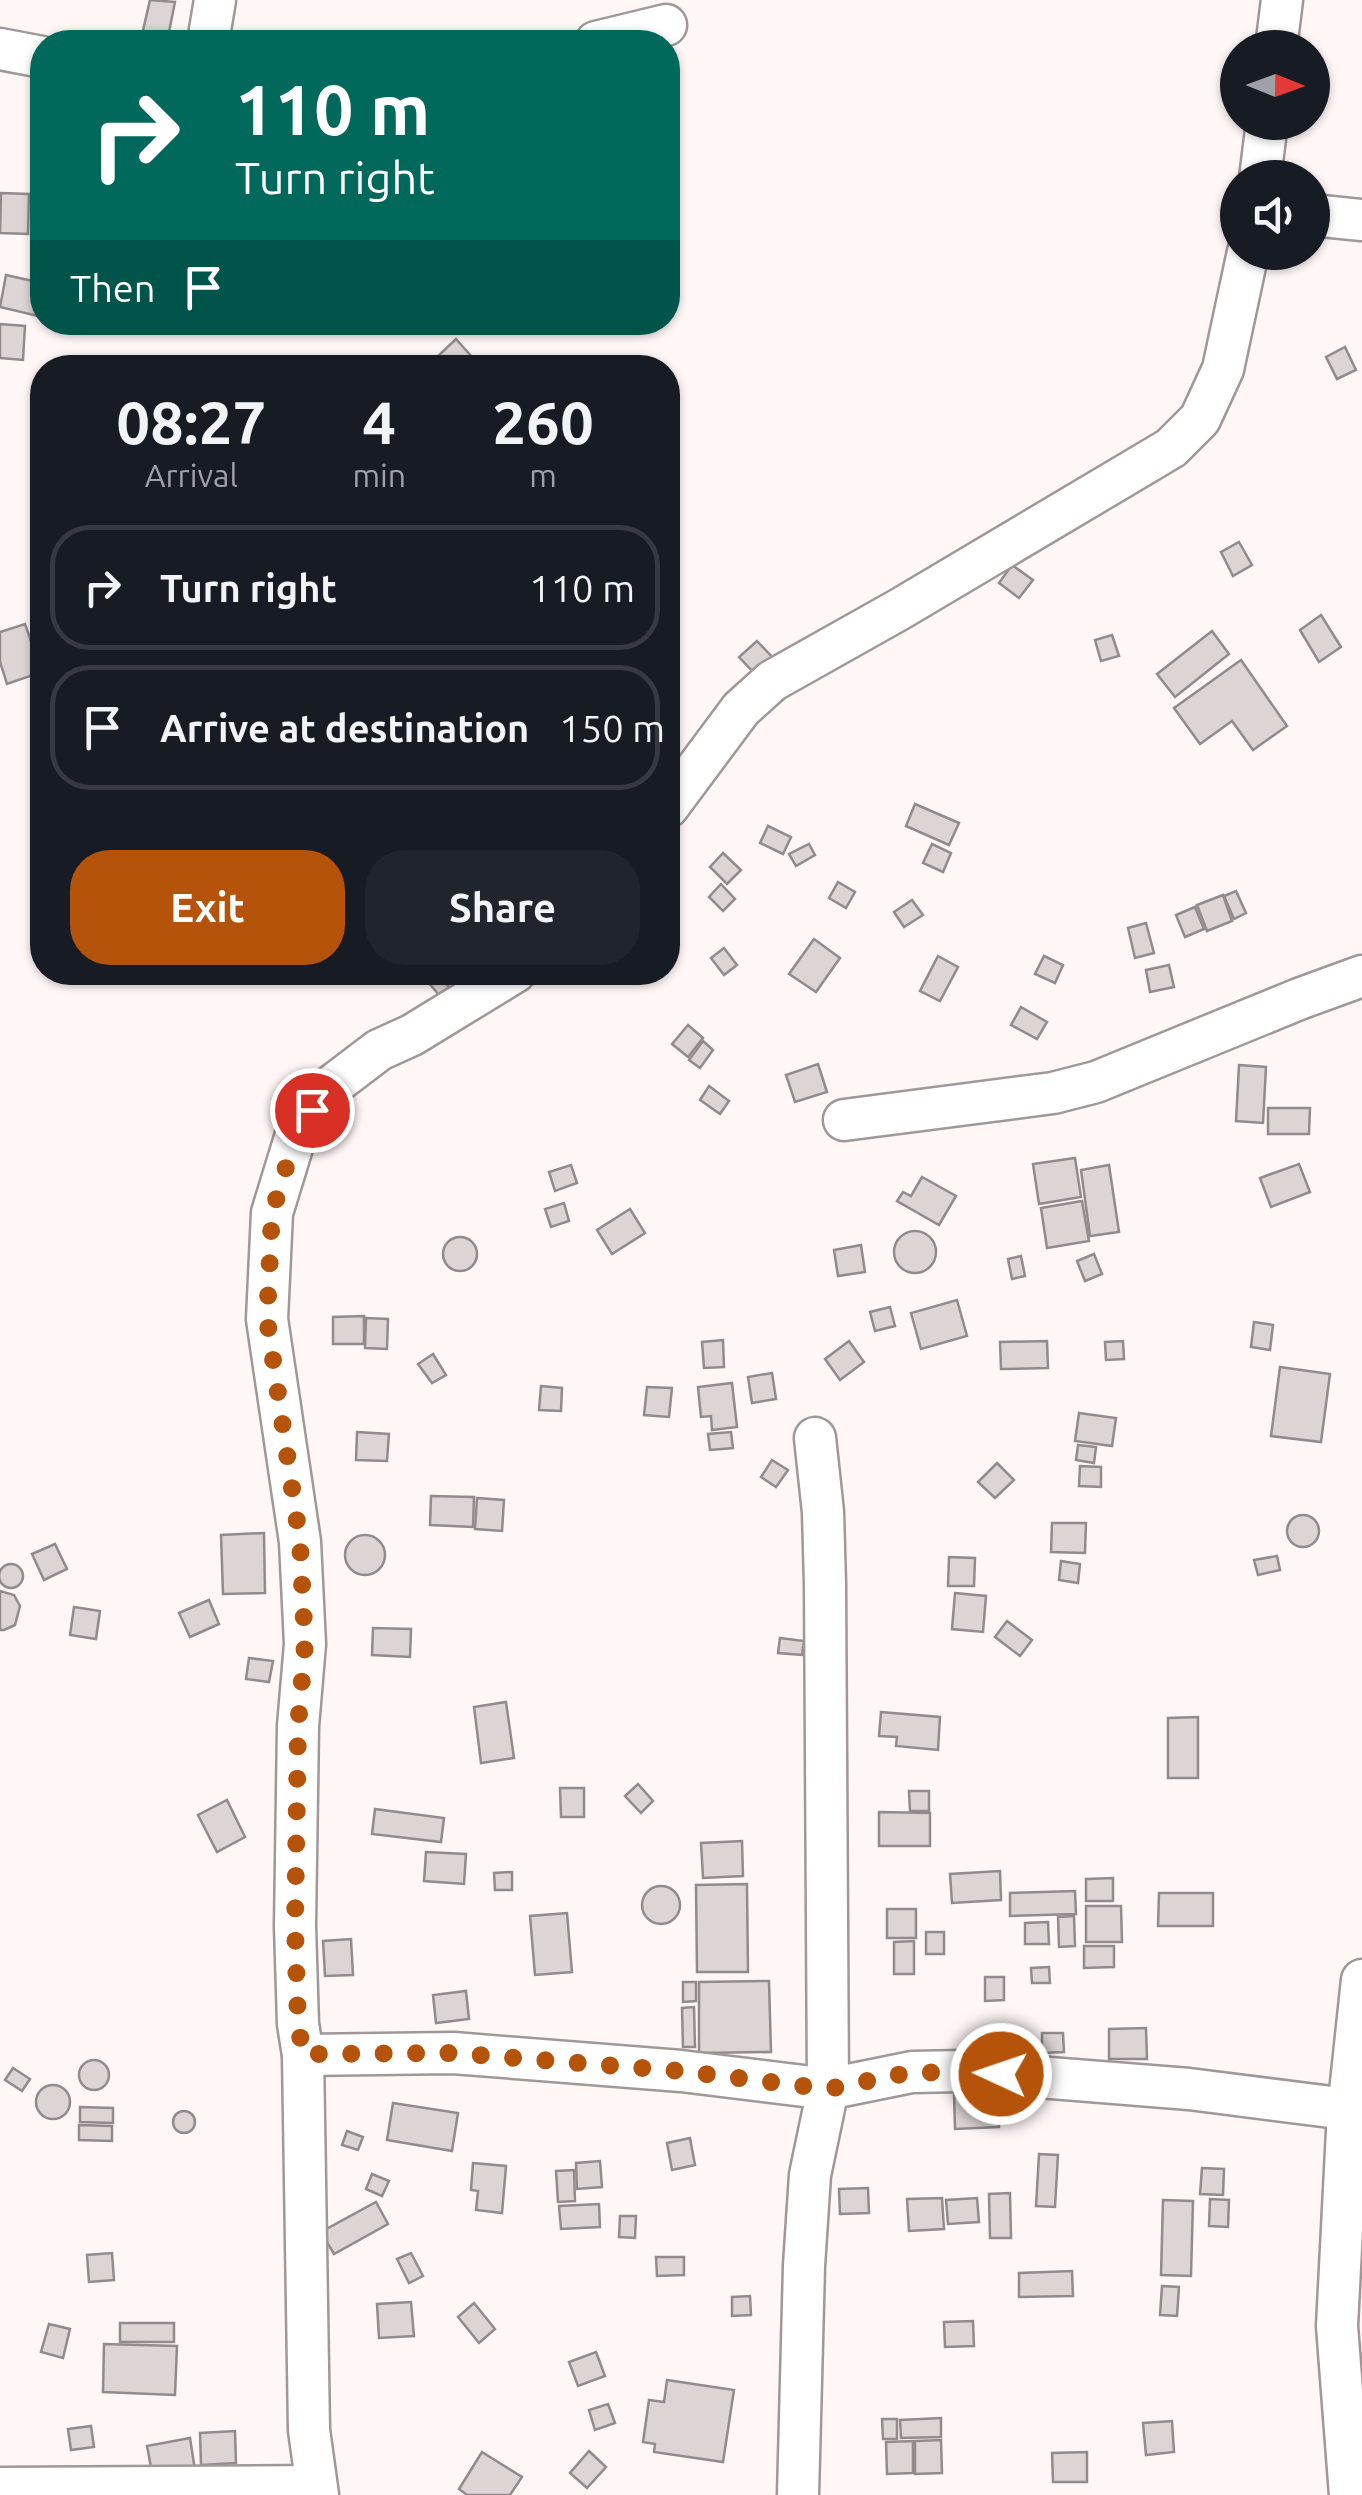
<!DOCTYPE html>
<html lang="en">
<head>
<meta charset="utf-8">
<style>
	body { margin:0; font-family:Ubuntu,sans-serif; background:#20242c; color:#f1f3f6; height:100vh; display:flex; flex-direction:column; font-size:38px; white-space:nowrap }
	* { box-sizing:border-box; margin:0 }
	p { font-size:32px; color:#9ea1a6 }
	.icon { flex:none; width:55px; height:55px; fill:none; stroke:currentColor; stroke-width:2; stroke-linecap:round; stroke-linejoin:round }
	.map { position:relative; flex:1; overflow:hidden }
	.sheet { position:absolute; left:30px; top:355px; width:650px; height:630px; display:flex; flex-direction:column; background:#171b24; border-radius:40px; box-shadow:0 2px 8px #0004 }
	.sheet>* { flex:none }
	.hud { position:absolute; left:30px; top:30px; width:650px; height:305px; border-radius:40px; box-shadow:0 2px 8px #0004; background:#00695c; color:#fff; overflow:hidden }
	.needle { width:65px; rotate:91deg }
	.fabs { position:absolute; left:1220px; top:30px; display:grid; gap:20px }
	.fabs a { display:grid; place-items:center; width:110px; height:110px; border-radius:50%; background:#171b24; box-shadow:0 2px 8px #0004; font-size:50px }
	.pin { position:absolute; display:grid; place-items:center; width:85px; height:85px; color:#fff; margin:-42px; border:5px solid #fff; border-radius:50%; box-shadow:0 2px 10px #0007 }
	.me { position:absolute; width:110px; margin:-55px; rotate:273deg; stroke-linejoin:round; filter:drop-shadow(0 0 8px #0008) }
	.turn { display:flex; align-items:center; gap:35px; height:210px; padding:0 40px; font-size:45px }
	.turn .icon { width:130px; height:130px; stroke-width:2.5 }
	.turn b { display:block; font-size:70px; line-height:85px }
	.then { display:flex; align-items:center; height:95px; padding:0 40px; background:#0003; gap:20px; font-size:38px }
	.eta { display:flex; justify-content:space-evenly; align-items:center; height:170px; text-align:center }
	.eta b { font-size:60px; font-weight:600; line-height:70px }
	.action { display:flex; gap:20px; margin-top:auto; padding:20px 40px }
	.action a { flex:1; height:115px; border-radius:40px; background:#b45309; color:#fff; font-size:40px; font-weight:600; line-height:115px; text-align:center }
	.action a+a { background:#20242c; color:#f1f3f6 }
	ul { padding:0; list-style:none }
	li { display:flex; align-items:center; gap:30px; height:125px; margin:0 20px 15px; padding:0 20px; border:5px solid #363941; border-radius:40px }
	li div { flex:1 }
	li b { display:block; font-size:38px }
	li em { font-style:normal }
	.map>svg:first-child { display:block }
	.building { fill:#ddd4d4; stroke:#938b8b; stroke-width:2.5 }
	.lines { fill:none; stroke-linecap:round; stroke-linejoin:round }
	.minor-casing { stroke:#a09897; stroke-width:45 }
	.minor { stroke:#fff; stroke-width:40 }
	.route { stroke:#b45309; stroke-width:18; stroke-dasharray:0 32.4 }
</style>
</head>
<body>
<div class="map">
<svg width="1362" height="2495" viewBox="0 0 1362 2495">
	<rect width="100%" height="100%" fill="#fff6f6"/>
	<g class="building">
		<path d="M150,0L175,2L167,42L141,39Z"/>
		<path d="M1,193L29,194L28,234L0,233Z"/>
		<path d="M6,275L42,283V317L0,307Z"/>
		<path d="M0,324L25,326L23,360L0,358Z"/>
		<path d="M456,339L472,357L462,368H450L439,355Z"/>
		<path d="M1345,347L1356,370L1337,379L1326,357Z"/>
		<path d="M1239,542L1252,565L1233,576L1221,552Z"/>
		<path d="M1012,565L1033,580L1019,598L999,583Z"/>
		<path d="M1321,615L1341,647L1319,662L1300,630Z"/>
		<path d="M25,624L42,672L7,684L0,662V632Z"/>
		<path d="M1212,631L1229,654L1175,697L1157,674Z"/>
		<path d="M1112,635L1119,656L1101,661L1095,640Z"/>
		<path d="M757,641L775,660L757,676L739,657Z"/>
		<path d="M1241,660L1287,726L1253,750L1232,721L1200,744L1174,708Z"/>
		<path d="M915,804L959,823L949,845L906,826Z"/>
		<path d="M768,826L791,837L783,854L760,843Z"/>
		<path d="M809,844L815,855L796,866L789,854Z"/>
		<path d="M932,844L951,853L943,872L923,863Z"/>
		<path d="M723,853L741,870L727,884L710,867Z"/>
		<path d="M838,882L855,892L846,908L829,898Z"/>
		<path d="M721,884L735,899L723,911L709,897Z"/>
		<path d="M1236,891L1246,913L1234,919L1224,896Z"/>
		<path d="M1223,895L1232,921L1207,931L1197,905Z"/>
		<path d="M912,900L923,915L904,927L894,912Z"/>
		<path d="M1195,907L1204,929L1185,937L1176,915Z"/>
		<path d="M1146,923L1154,953L1135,958L1128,928Z"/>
		<path d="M814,939L840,958L816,992L789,974Z"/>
		<path d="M724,948L737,965L724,975L711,958Z"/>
		<path d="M938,956L958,967L940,1001L920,991Z"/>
		<path d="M1044,956L1063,965L1055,983L1035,974Z"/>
		<path d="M1169,965L1174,987L1150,992L1146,970Z"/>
		<path d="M426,972H436L453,992L444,1001L423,976Z"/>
		<path d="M1021,1007L1047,1022L1037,1039L1011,1025Z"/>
		<path d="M688,1025L703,1038L688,1057L672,1044Z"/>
		<path d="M703,1041L713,1050L700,1068L689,1060Z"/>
		<path d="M818,1064L827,1092L795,1102L786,1075Z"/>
		<path d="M1239,1065L1266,1067L1263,1123L1236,1121Z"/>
		<path d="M709,1086L729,1101L720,1114L700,1100Z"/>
		<path d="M1268,1108H1310L1309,1134H1268Z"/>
		<path d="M1075,1158L1081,1197L1039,1204L1033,1164Z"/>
		<path d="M1299,1164L1310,1192L1271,1207L1260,1178Z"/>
		<path d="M571,1165L577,1183L555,1191L549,1172Z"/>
		<path d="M1109,1165L1119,1232L1090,1236L1081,1170Z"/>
		<path d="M922,1177L956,1196L939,1225L897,1201L903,1192L911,1196Z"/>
		<path d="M1082,1201L1089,1241L1047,1248L1041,1208Z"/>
		<path d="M564,1203L569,1221L551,1227L545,1209Z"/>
		<path d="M630,1209L645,1233L612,1254L597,1230Z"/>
		<circle cx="915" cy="1252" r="21"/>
		<circle cx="460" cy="1254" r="17"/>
		<path d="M861,1245L865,1272L838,1276L834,1250Z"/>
		<path d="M1094,1254L1102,1274L1085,1281L1077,1261Z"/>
		<path d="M1021,1256L1025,1276L1012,1279L1008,1259Z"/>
		<path d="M957,1300L967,1336L921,1349L911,1313Z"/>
		<path d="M890,1307L895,1326L875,1331L870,1312Z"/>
		<path d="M364,1316V1344H333V1317Z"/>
		<path d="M366,1318L388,1319L387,1349L365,1348Z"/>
		<path d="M1254,1322L1273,1325L1270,1350L1251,1347Z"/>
		<path d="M723,1340L724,1367L704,1368L702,1342Z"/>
		<path d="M849,1341L864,1362L840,1380L825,1359Z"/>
		<path d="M1047,1341L1048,1368L1001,1369L1000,1342Z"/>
		<path d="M1123,1341L1124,1359L1106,1360L1105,1342Z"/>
		<path d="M433,1354L446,1375L432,1383L418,1364Z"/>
		<path d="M1280,1367L1330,1374L1321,1442L1271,1436Z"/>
		<path d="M772,1373L776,1399L752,1403L748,1377Z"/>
		<path d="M732,1383L737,1427L712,1430L711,1416L701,1417L698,1387Z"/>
		<path d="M541,1386L562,1388L561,1411L539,1410Z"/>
		<path d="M647,1387L672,1388L669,1417L644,1415Z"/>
		<path d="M1079,1413L1116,1418L1112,1446L1075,1441Z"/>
		<path d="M357,1432L389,1434L387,1461L356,1460Z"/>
		<path d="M731,1432L733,1448L710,1450L708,1434Z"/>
		<path d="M1078,1445L1096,1447L1094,1463L1076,1460Z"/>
		<path d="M772,1460L788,1470L776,1487L761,1477Z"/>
		<path d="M997,1463L1014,1480L995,1498L978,1482Z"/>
		<path d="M1080,1466L1101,1467V1487L1079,1486Z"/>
		<path d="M431,1496L474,1497L473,1527L430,1525Z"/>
		<path d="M477,1498L504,1500L502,1531L475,1529Z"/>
		<circle cx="1303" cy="1531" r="16"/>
		<path d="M1052,1523H1086L1085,1553L1051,1552Z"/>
		<path d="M264,1533L265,1593L223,1594L221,1535Z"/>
		<circle cx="365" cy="1555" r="20"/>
		<path d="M55,1544L67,1569L44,1580L32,1554Z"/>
		<path d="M1277,1556L1280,1570L1258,1575L1254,1560Z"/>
		<path d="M949,1557L975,1558L974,1586H948Z"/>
		<path d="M1061,1561L1080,1564L1078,1583L1059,1580Z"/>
		<circle cx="11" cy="1576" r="12"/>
		<path d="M0,1591L14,1595L20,1606L15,1625L4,1630H0Z"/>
		<path d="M955,1593L986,1596L983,1632L952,1629Z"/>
		<path d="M209,1600L219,1624L190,1637L179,1613Z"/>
		<path d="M74,1607L100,1611L96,1639L70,1635Z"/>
		<path d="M1007,1621L1032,1640L1020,1656L995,1637Z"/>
		<path d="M373,1628L411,1629L410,1657L372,1655Z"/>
		<path d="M780,1638L804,1641L802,1655L778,1653Z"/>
		<path d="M249,1658L273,1661L269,1682L246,1679Z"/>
		<path d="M506,1702L514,1758L481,1763L474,1707Z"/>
		<path d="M881,1712L940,1717L938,1750L896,1746L897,1737L879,1736Z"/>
		<path d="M1198,1717V1778H1168V1718Z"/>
		<path d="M638,1784L653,1801L641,1813L625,1796Z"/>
		<path d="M560,1788H584V1817H561Z"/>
		<path d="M909,1791H929V1811H910Z"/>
		<path d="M227,1800L245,1837L217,1852L198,1815Z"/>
		<path d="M375,1809L444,1818L441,1842L372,1834Z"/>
		<path d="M879,1812L930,1813V1846H879Z"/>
		<path d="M742,1841L743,1876L703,1878L701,1843Z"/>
		<path d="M426,1852L466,1854L464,1884L424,1881Z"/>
		<path d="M1000,1871L1001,1900L952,1903L950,1874Z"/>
		<path d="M512,1872V1890H495L494,1873Z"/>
		<path d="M1113,1878V1901H1086V1879Z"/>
		<path d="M747,1884L748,1972H697L696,1885Z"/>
		<circle cx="661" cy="1905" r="19"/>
		<path d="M1075,1891L1076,1914L1010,1916V1893Z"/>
		<path d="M1159,1893H1213V1926H1158Z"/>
		<path d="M1086,1906H1121L1122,1942H1086Z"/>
		<rect x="887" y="1909" width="29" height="29"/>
		<path d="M567,1913L572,1972L535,1975L530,1916Z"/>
		<path d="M1074,1916L1075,1946L1059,1947L1058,1917Z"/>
		<path d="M1048,1922L1049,1944H1025V1923Z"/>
		<rect x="926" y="1932" width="18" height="22"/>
		<path d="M351,1939L353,1975L325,1976L323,1941Z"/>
		<path d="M914,1941V1974H894V1942Z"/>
		<path d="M1084,1946H1114V1967L1084,1968Z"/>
		<path d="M1049,1967L1050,1983H1032L1031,1968Z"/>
		<path d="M985,1977H1004V2000L985,2001Z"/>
		<path d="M769,1981L771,2052L699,2053V1982Z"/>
		<path d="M683,1982H696V2001L683,2002Z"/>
		<path d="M466,1991L469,2019L436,2023L433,1995Z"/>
		<path d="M694,2007L695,2047H683L682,2008Z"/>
		<path d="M1146,2028L1147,2059H1109V2029Z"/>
		<path d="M1042,2033H1063L1064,2052L1042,2053Z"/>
		<circle cx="94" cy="2075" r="15"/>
		<path d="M13,2068L30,2079L22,2091L5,2080Z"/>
		<circle cx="53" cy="2102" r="17"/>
		<path d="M998,2091L999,2127L955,2129L954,2092Z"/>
		<path d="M393,2103L458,2113L452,2151L387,2140Z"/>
		<path d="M80,2107L113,2108V2123L80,2122Z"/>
		<circle cx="184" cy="2122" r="11"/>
		<path d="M79,2125L112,2126V2141L79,2140Z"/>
		<path d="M347,2131L363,2137L358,2150L342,2145Z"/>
		<path d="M690,2138L695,2165L672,2170L667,2143Z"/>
		<path d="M1039,2154L1058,2155L1055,2207L1036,2206Z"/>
		<path d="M600,2161L602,2187L577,2189L576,2163Z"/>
		<path d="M473,2163L506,2166L502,2213L476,2210L478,2191L471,2190Z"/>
		<path d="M1202,2168L1224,2169L1223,2195L1200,2194Z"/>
		<path d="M574,2170L575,2201L558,2202L556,2171Z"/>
		<path d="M372,2174L389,2181L382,2196L366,2189Z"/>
		<path d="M868,2188L869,2213L840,2214L839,2189Z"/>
		<path d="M1010,2193L1011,2238H990L989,2194Z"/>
		<path d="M942,2198L944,2229L909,2231L907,2199Z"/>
		<path d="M977,2198L979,2222L948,2224L946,2200Z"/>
		<path d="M1210,2199L1229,2200L1228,2227L1209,2226Z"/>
		<path d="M1163,2200L1193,2201L1191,2276L1161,2275Z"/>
		<path d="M376,2202L388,2224L334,2254L321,2232Z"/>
		<path d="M599,2204L600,2227L561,2229L559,2206Z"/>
		<path d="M620,2216H636L635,2238L619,2237Z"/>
		<path d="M112,2253L114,2280L89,2282L87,2255Z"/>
		<path d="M411,2253L423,2276L409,2283L397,2259Z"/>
		<path d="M656,2257H684V2275L657,2276Z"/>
		<path d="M1072,2271L1073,2296L1019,2297V2273Z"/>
		<path d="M1162,2286L1179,2287L1177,2316L1160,2315Z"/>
		<path d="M750,2296L751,2315L732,2316V2297Z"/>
		<path d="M411,2302L414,2336L379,2338L377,2304Z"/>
		<path d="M474,2303L495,2329L479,2343L458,2317Z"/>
		<path d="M973,2321L974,2346L945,2347L944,2322Z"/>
		<rect x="120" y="2323" width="54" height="19"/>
		<path d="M49,2324L70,2329L63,2358L41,2352Z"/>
		<path d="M104,2344L177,2346L175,2395L103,2392Z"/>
		<path d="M596,2352L605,2376L578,2386L569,2362Z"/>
		<path d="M667,2380L734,2390L723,2462L654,2452L655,2444L643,2442L649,2400L664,2402Z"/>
		<path d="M608,2404L615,2423L595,2430L589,2410Z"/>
		<path d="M941,2418V2437L901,2438L900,2420Z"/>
		<path d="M882,2419H897V2439H883Z"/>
		<path d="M1172,2421L1174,2452L1146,2455L1143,2423Z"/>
		<path d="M91,2426L94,2447L71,2450L68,2429Z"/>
		<path d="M235,2431L236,2463L201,2465L200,2433Z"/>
		<path d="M190,2438L195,2470L153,2478L147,2446Z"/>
		<path d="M941,2440L942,2473L915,2474V2441Z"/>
		<path d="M913,2441V2473L887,2474L886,2442Z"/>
		<path d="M589,2451L606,2467L587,2488L570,2473Z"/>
		<path d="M482,2452L522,2477L510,2495H467L459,2489Z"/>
		<path d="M1087,2452V2482H1053L1052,2453Z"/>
	</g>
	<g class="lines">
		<g class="minor-casing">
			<g id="minor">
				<path d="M208,42L215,0"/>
				<path d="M596,42L666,25"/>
				<path d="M1276,48L1282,0"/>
				<path d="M0,49L42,57"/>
				<path d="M1260,178L1267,122"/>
				<path d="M1312,215L1362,220"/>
				<path d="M668,807L741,709L772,681L900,609L1171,448L1200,419L1223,369L1248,252"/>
				<path d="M844,1120L1053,1093L1096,1082L1299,999L1362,976"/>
				<path d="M815,1438L823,1512L825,1584L828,2089L912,2072L963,2071L1189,2089L1362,2111"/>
				<path d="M303,2055L453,2053L681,2071L828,2089L810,2175L804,2266L798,2495"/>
				<path d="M0,2488L316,2486"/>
				<path d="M318,2495L309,2430L303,2055L298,2024L295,1926L298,1726L305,1644L300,1542L267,1319L272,1213L298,1128L325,1091L379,1050L412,1035L515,972"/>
				<path d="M1350,2495L1337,2326L1348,2111L1362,1980"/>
			</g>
		</g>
		<use href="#minor" class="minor"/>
	</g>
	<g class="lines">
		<path class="route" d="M312,1110L298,1128L272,1213L267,1319L300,1542L305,1644L298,1726L295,1926L298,2024L303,2054L453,2053L681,2071L828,2089L912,2072L1001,2074"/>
	</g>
</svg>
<div class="fabs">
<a><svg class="needle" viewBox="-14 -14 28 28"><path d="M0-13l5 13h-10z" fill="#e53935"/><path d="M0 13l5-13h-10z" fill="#9ea1a6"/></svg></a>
<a><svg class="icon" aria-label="sound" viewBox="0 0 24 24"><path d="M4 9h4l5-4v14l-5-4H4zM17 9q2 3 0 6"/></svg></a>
</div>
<div class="pin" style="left:312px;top:1110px;background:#d93025"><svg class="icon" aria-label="arrive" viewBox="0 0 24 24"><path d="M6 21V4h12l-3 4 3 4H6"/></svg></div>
<svg class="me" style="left:1001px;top:2074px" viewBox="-20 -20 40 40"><circle r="17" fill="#b45309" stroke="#fff" stroke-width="3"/><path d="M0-11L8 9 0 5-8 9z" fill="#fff"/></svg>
<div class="hud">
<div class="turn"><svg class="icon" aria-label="right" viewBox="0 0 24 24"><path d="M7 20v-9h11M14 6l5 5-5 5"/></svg><div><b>110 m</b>Turn right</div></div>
<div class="then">Then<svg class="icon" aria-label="arrive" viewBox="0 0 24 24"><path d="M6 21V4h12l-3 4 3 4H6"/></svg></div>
</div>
<section class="sheet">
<div class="eta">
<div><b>08:27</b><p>Arrival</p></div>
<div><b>4</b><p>min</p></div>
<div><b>260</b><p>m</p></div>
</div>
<ul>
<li><svg class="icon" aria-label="right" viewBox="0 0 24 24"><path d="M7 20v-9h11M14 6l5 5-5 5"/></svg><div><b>Turn right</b></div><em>110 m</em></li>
<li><svg class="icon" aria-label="arrive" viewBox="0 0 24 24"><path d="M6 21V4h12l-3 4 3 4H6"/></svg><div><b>Arrive at destination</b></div><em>150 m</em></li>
</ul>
<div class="action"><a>Exit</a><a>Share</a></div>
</section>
</div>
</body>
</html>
